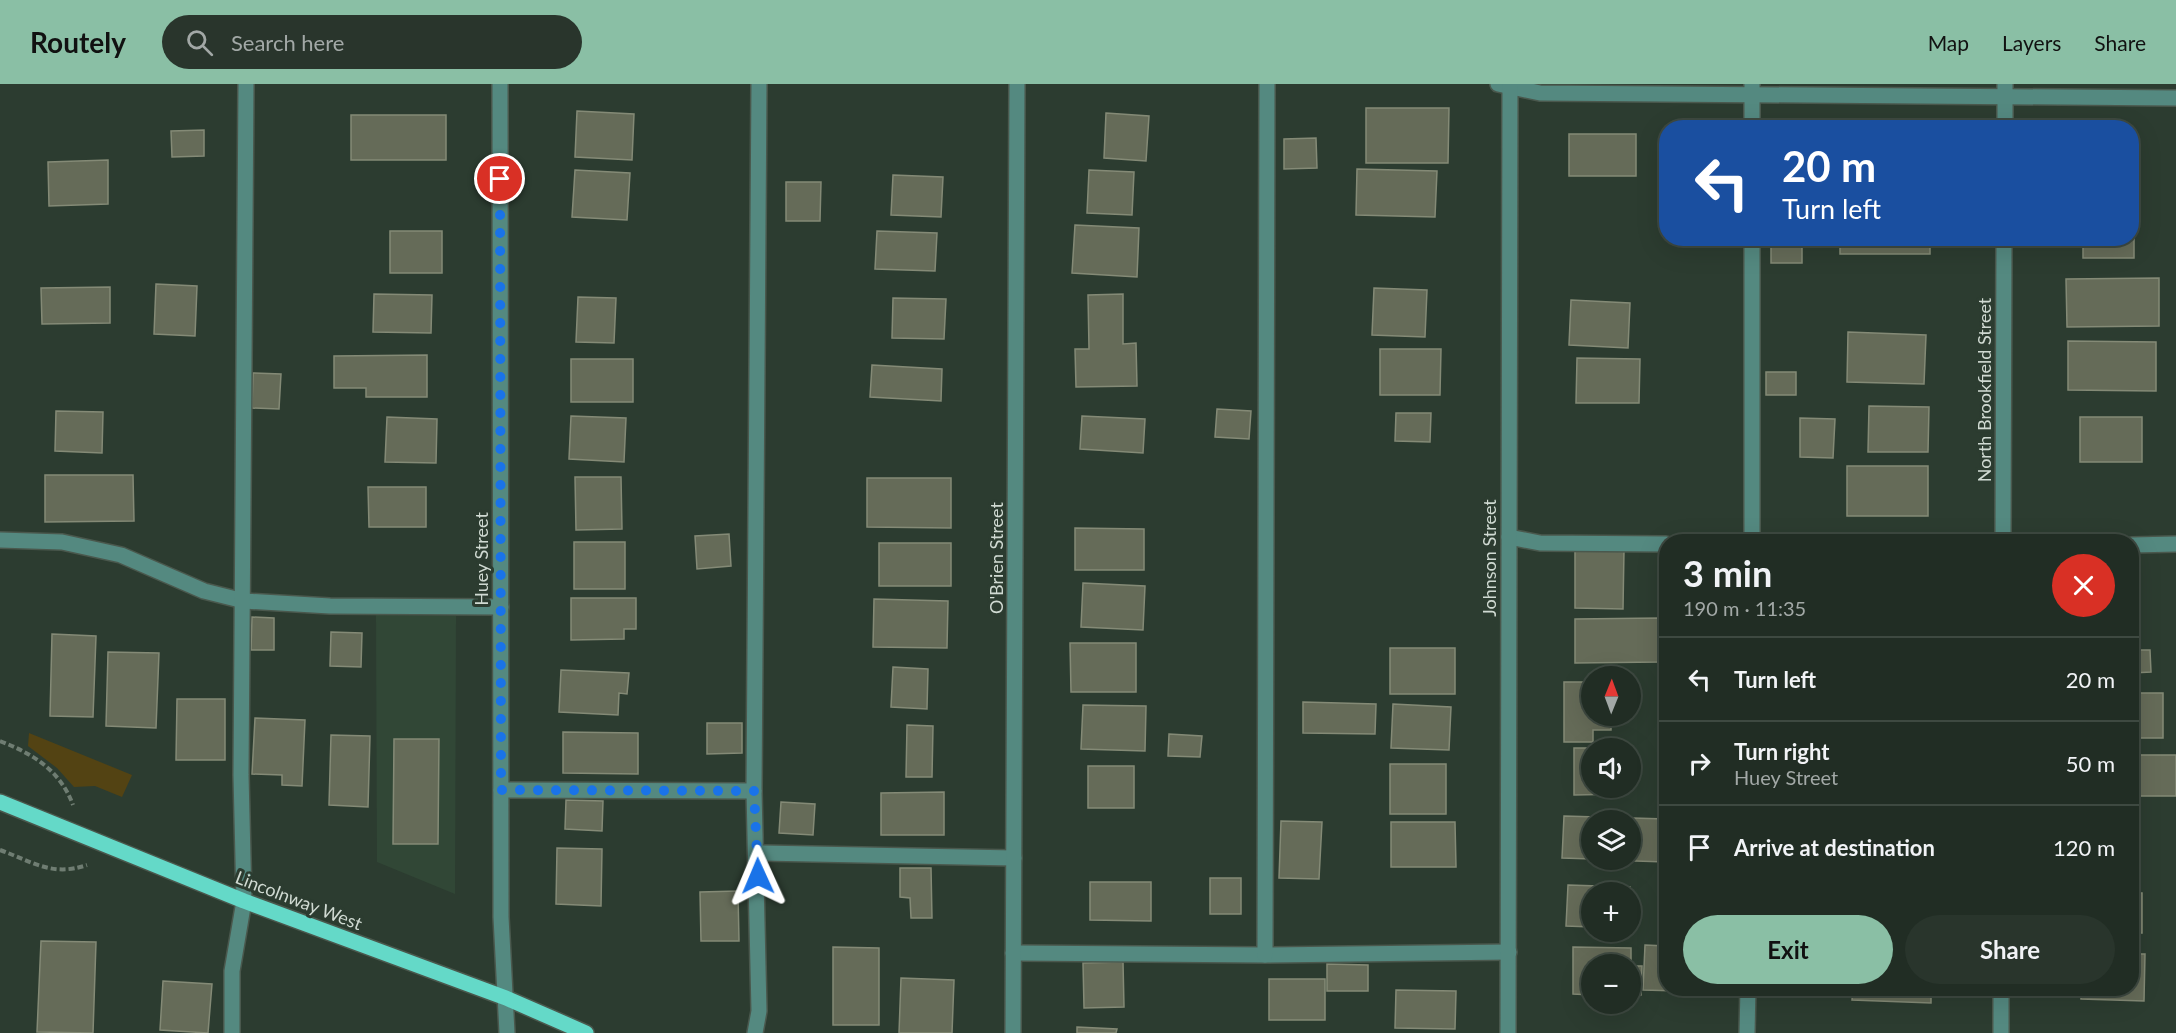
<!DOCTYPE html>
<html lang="en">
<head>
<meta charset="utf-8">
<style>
	body { margin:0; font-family:Lato,sans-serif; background:#29352c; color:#f1f3f6; height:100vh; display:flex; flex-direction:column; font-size:22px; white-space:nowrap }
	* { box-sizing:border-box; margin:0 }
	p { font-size:20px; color:#a2a8a6 }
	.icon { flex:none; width:33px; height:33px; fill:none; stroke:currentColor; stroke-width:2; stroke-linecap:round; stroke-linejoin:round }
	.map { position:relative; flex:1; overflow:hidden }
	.panel { position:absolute; left:1659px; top:450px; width:480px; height:462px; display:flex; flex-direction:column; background:#212d24; border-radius:24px; box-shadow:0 6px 24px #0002,0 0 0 2px #3e4941 }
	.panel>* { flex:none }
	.top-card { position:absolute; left:1659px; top:36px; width:480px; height:126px; border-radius:24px; box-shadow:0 6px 24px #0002,0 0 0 2px #3e4941; background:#1a4fa0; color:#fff; overflow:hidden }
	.needle { width:39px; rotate:1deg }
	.buttons { position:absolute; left:1581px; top:582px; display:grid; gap:12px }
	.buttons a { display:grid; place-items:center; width:60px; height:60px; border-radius:50%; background:#212d24; box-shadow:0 6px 24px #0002,0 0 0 2px #3e4941; font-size:30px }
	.pin { position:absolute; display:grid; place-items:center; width:51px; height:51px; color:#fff; margin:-26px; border:3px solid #fff; border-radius:50%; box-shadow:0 2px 6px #0007 }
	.me { position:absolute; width:66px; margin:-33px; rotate:359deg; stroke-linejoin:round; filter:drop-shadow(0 0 4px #0008) }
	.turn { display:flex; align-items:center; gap:21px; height:126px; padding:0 24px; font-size:27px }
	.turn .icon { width:78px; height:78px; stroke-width:2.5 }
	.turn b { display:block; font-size:42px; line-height:51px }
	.round { display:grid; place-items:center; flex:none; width:63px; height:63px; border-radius:32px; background:#29352c }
	.summary { display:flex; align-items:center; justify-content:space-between; height:102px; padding:0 24px }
	h1 { font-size:36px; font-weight:700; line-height:45px }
	.cta { display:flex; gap:12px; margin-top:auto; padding:12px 24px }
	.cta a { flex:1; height:69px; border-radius:36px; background:#8abfa5; color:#111; font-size:24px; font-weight:700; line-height:69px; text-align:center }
	.cta a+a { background:#29352c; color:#f1f3f6 }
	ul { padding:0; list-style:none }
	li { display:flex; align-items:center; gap:18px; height:84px; padding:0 24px; border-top:2px solid #3e4941 }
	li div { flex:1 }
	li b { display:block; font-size:22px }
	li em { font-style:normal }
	header { display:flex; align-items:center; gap:36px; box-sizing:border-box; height:84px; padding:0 30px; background:#8abfa5; color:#111 }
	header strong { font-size:28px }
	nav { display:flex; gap:33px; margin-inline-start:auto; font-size:21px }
	.search { width:420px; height:54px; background:#29352c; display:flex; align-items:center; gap:15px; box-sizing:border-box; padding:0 21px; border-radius:33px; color:#a2a8a6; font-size:22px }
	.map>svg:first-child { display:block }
	.built { fill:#314736 }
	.green { fill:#534313 }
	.building { fill:#656b58; stroke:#848a76; stroke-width:1.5 }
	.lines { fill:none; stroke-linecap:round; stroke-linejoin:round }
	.minor-casing { stroke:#4a584d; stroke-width:18 }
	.major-casing { stroke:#4a584d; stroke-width:18 }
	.path { stroke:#6f7d72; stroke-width:4; stroke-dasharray:6 3; stroke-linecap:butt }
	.minor { stroke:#548980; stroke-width:15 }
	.major { stroke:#64d9c8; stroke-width:15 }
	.route { stroke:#1a73e8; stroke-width:10; stroke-dasharray:0 18 }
	.labels { text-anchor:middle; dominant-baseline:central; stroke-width:6; stroke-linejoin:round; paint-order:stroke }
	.street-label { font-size:18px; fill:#d0dad2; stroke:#2c3c30 }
</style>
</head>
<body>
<header>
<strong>Routely</strong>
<div class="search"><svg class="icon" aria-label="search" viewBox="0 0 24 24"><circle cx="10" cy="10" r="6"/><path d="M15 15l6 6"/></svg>Search here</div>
<nav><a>Map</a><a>Layers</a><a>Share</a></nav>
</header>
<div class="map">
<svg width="2176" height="949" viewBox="0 0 2176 949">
	<rect width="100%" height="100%" fill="#2c3c30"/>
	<path class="built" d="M376,531L456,532L455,810L377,778Z"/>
	<path class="green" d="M29,649L132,691L122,713L95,702L74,703L57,684L28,662Z"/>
	<g class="building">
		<path d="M1366,24H1449L1448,79H1366Z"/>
		<path d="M577,27L634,30L632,76L575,73Z"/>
		<path d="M1106,29L1149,32L1146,77L1104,74Z"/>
		<rect x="351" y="31" width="95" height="45"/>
		<path d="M204,46V72L172,73L171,47Z"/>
		<rect x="1569" y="50" width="67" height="42"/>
		<path d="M1316,54L1317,84L1284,85V55Z"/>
		<path d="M2132,71H2139L2137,115H2132Z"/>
		<path d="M108,76V120L49,122L48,78Z"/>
		<path d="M1357,85L1437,87L1435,133L1356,131Z"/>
		<path d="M575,86L630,89L627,136L572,133Z"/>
		<path d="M1089,86L1134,88L1132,131L1087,129Z"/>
		<path d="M893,91L943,93L941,133L891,131Z"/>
		<path d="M786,98H821L820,137H786Z"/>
		<path d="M2132,130H2134V174H2083V154H2132Z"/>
		<path d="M1075,141L1139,144L1137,193L1072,189Z"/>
		<rect x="390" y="147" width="52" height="42"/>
		<path d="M877,147L937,149L935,187L875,185Z"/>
		<rect x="1771" y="154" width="31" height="25"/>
		<rect x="1840" y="154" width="90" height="16"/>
		<path d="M2159,194V242L2067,243L2066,195Z"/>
		<path d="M156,200L197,202L195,252L154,250Z"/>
		<path d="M110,203V239L42,240L41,204Z"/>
		<path d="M1374,204L1427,206L1425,253L1372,251Z"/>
		<path d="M374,210L432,211L431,249L373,248Z"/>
		<path d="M1123,210V260L1136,259L1137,302L1076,303L1075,265H1089L1088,211Z"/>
		<path d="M578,213L616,214L614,259L576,258Z"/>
		<path d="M893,214L946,215L944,255L892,254Z"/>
		<path d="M1571,216L1630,219L1628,264L1569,261Z"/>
		<path d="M1848,248L1926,251L1924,300L1847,298Z"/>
		<path d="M2068,257L2156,258V307L2068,306Z"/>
		<path d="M1380,265H1441L1440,311H1380Z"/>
		<path d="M427,271V313H366V304H334V272Z"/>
		<path d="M1577,274L1640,275L1639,319H1576Z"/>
		<rect x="571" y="275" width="62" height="43"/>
		<path d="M872,281L942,285L941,317L870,313Z"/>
		<rect x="1766" y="288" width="30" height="23"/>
		<path d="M253,289L281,290L279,325L252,324Z"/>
		<path d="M1869,322L1929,323L1928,368H1868Z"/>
		<path d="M1217,325L1251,327L1249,355L1215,353Z"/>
		<path d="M56,327L103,328L102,369L55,367Z"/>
		<path d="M1396,329H1431L1430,358L1395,357Z"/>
		<path d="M571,332L626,334L624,378L569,375Z"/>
		<path d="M1082,332L1145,335L1143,369L1080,365Z"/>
		<path d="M387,333L437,335L436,379L385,378Z"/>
		<rect x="2080" y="333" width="62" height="45"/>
		<path d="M1800,334L1835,335L1833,374L1800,373Z"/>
		<rect x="1847" y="382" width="81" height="50"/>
		<path d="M45,391H133L134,437L45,438Z"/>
		<path d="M575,393H621L622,445L576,446Z"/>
		<path d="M867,394H951V444L867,443Z"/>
		<path d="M368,403H426V443H369Z"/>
		<path d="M1075,444L1144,445V486H1075Z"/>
		<path d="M729,450L731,482L697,485L695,452Z"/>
		<rect x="574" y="458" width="51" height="47"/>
		<rect x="879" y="459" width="72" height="43"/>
		<path d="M1575,466H1624L1623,525L1575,524Z"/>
		<path d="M1083,499L1145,502L1143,546L1081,543Z"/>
		<path d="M571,514H636V545H624V555L571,556Z"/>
		<path d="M874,515L948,517L947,564L873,563Z"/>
		<path d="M252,533L274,534V566H251Z"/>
		<path d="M1659,534V578L1575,579V535Z"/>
		<path d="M331,548L362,549L361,583L330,582Z"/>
		<path d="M52,550L96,552L93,633L50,632Z"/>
		<path d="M1070,559H1136V608H1071Z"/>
		<rect x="1390" y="564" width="65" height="46"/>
		<path d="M2132,566H2150L2151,588L2132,589Z"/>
		<path d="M108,568L159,569L156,644L106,642Z"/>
		<path d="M893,583L928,585L927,625L891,623Z"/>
		<path d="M561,586L629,589L627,610L619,609L618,631L559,628Z"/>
		<path d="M1564,598H1592V632H1611V646H1593V658H1564Z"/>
		<rect x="2132" y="609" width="31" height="45"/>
		<path d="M177,615H225V676H176Z"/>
		<path d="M1303,618L1376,620L1375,650L1303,649Z"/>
		<path d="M1393,620L1451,623L1449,666L1391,664Z"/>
		<path d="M1083,621L1146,622L1145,667L1081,665Z"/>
		<path d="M255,634L305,636L302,702L282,701V691L252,690Z"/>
		<path d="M707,639H742V669L707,670Z"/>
		<path d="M907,641L933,642L932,693H906Z"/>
		<path d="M563,648L638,649V690L563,689Z"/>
		<path d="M1169,650L1202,652L1200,673L1168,672Z"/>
		<path d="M331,651L370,652L368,723L329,721Z"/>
		<path d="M394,655H439L438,760H393Z"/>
		<path d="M1574,664H1623H1592V704H1623V710L1574,711Z"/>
		<rect x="2132" y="671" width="44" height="41"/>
		<rect x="1390" y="680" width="56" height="50"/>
		<rect x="1088" y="682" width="46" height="42"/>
		<path d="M944,708V751H881V709Z"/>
		<path d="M566,716L603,717L602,747L565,745Z"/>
		<path d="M781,718L815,720L813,751L779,749Z"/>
		<path d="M1564,732L1666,735V778L1604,776H1630V736H1592V775L1562,774Z"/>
		<path d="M1281,737L1322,738L1319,795L1279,794Z"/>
		<path d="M1391,738H1455L1456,783H1391Z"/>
		<rect x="2132" y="739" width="7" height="43"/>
		<path d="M557,764L602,765L601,822L556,820Z"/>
		<path d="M900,784H931L932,834H911L910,814L900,813Z"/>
		<rect x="1210" y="794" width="31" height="36"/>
		<path d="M1090,798H1151V837L1090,836Z"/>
		<path d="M1568,801L1630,803V808H1592V843L1566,842Z"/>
		<path d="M738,807L739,857H701L700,808Z"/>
		<rect x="2132" y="809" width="10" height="40"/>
		<path d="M41,857L96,858L93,949L37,948Z"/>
		<path d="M1645,861L1666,862V904H1679V907L1643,906Z"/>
		<path d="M833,863L879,864V941H833Z"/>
		<path d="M1573,863L1631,864V882H1642L1641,911H1630V880H1592V911L1573,910Z"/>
		<path d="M2132,870H2145L2144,917L2081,915V904H2132Z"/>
		<path d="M1123,878L1124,923L1084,924L1083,879Z"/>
		<path d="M1327,880L1368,881V907H1327Z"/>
		<path d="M901,894L954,896L952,949H899Z"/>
		<rect x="1269" y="895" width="56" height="41"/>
		<path d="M163,897L212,900L208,949L160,946Z"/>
		<rect x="1760" y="904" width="42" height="8"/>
		<path d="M1853,904H1931V919L1852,916Z"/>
		<path d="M1396,906L1456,907L1455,945L1395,944Z"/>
		<path d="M1077,943L1117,945L1116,949H1077Z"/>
	</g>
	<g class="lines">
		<g class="minor-casing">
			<g id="minor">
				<path d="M500,0L501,833L507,949"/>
				<path d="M1498,0L1540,9L2176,14"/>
				<path d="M1752,44V0"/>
				<path d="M2005,44V0"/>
				<path d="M1509,453L1540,459L1666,460"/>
				<path d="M0,456L62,458L121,471L204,507L244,517L330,522L501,523"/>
				<path d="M1752,458V154"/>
				<path d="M2003,458L2004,154"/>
				<path d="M2132,461L2176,460"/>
				<path d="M501,706L754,707"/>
				<path d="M757,769L1014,774"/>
				<path d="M1013,869L1265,871L1509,868"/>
				<path d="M1265,871L1267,0"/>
				<path d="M232,949V887L244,817L241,691L246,0"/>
				<path d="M755,949L759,927L754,707L759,0"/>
				<path d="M1013,949L1017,0"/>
				<path d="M1508,949L1510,0"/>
				<path d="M1747,949L1748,904"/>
				<path d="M2001,949V904"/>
			</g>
		</g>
		<g class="major-casing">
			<path id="major" d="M0,718L244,817L506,914L586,949"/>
		</g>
		<g class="path">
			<path d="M0,657C33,670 60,686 73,721"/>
			<path d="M0,766C33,778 52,793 87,781"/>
		</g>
		<use href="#minor" class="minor"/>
		<use href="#major" class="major"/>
	</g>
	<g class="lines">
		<path class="route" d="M500,95L501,706L754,707L758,792"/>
	</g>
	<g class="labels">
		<g class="street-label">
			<text transform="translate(1984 306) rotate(-90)">North Brookfield Street</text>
			<text transform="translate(996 474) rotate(-90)">O'Brien Street</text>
			<text transform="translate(1489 474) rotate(-90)">Johnson Street</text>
			<text transform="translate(481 475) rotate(-90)">Huey Street</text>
			<text transform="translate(299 816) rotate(21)">Lincolnway West</text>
		</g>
	</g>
</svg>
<div class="buttons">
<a><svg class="needle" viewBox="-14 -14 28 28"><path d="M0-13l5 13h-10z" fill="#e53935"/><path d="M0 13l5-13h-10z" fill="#a2a8a6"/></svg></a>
<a><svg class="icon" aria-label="sound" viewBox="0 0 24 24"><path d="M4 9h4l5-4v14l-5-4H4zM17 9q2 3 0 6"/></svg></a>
<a><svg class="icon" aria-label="layers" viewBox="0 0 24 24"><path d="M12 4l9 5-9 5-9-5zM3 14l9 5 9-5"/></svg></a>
<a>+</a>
<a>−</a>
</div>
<div class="pin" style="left:500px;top:95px;background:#d93025"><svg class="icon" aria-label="arrive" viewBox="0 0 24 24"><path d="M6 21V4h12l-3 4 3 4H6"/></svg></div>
<svg class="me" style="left:758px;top:792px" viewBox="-20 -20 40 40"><path d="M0-17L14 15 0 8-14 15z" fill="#1a73e8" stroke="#fff" stroke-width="4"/></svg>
<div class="top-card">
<div class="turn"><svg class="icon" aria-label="left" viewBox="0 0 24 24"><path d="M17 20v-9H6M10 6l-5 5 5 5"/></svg><div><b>20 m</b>Turn left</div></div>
</div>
<section class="panel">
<div class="summary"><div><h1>3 min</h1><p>190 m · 11:35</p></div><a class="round" style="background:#d93025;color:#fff"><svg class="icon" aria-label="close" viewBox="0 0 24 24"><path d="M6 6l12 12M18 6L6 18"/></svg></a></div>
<ul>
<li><svg class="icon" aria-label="left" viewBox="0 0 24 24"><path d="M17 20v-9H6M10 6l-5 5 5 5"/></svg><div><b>Turn left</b></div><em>20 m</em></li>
<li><svg class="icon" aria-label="right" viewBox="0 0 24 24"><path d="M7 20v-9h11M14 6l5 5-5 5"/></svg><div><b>Turn right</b><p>Huey Street</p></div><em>50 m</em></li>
<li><svg class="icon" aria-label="arrive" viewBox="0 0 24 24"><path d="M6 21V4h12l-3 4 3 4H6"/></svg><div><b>Arrive at destination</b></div><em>120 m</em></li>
</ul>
<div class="cta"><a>Exit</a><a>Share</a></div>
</section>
</div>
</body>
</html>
